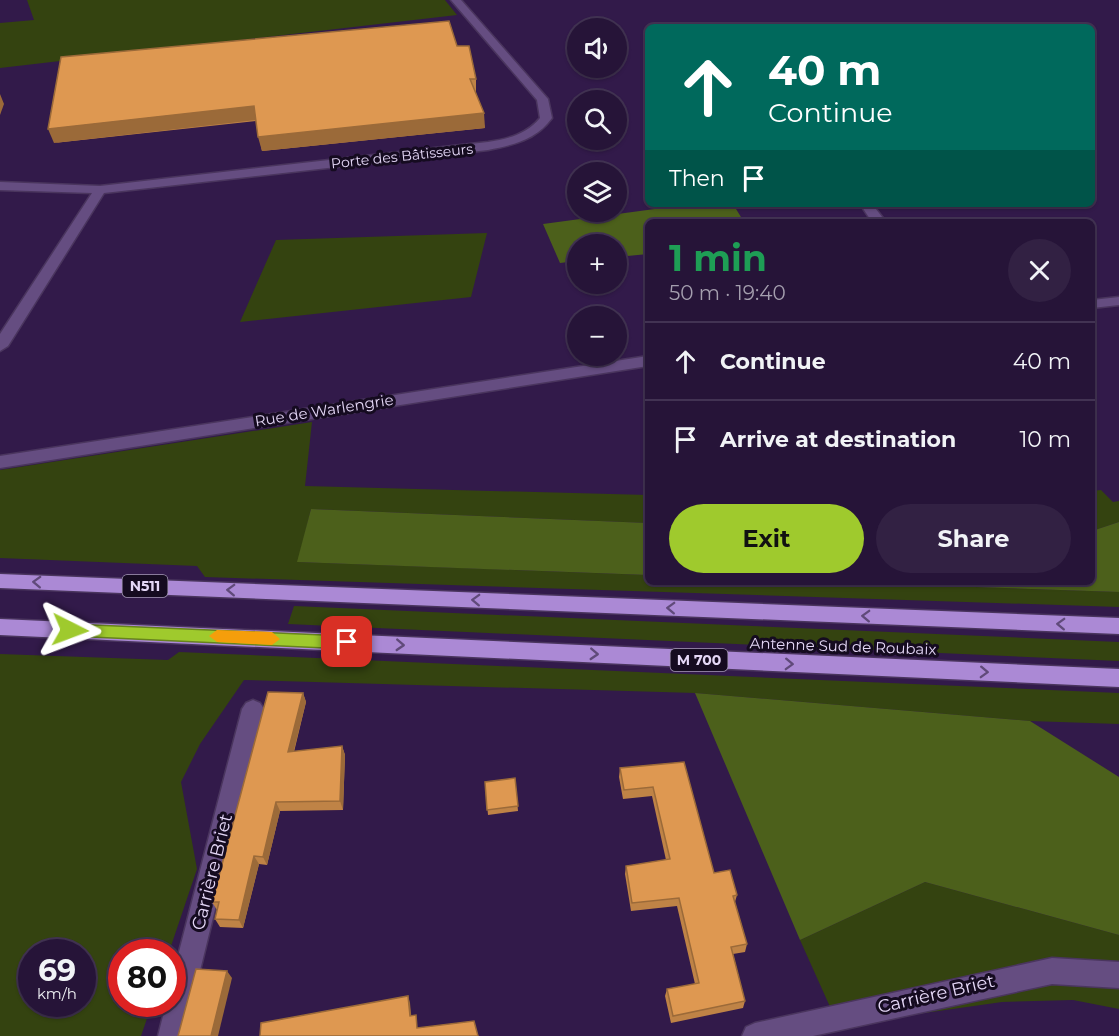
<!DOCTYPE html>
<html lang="en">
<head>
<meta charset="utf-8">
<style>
	body { margin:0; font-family:Montserrat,sans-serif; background:#322143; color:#f1f3f6; height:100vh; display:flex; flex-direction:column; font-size:22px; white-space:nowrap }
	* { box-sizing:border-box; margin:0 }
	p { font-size:20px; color:#a49eae }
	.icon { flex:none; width:33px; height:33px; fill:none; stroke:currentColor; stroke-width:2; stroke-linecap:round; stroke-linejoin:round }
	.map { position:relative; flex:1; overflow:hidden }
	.details { position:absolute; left:645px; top:219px; width:450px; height:366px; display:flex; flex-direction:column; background:#261438; border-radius:9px; box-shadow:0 2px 4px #0004,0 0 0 2px #423353 }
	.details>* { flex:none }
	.hud { position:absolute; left:645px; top:24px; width:450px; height:183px; border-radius:9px; box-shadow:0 2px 4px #0004,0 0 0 2px #423353; background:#00695c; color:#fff; overflow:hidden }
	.tools { position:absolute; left:567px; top:18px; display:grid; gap:12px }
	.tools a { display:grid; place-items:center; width:60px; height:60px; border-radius:50%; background:#261438; box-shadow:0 2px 4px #0004,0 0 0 2px #423353; font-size:30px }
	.speed { position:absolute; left:18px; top:939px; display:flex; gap:12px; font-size:30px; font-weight:700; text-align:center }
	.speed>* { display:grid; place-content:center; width:78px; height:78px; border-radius:50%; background:#261438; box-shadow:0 2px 4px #0004,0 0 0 2px #423353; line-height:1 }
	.speed small { font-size:15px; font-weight:400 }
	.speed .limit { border:9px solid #d22; background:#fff; color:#111 }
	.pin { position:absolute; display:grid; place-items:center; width:51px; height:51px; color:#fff; margin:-26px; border-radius:12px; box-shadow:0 3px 9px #0006 }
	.me { position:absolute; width:66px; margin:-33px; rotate:93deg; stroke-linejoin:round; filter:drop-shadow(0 0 4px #0008) }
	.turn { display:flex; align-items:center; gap:21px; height:126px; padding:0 24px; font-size:27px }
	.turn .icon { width:78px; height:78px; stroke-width:2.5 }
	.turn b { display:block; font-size:42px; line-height:51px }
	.then { display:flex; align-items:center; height:57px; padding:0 24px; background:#0003; gap:12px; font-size:22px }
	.round { display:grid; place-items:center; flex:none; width:63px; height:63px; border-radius:32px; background:#322143 }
	.head { display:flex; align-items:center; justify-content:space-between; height:102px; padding:0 24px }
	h1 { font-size:36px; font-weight:700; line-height:45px; color:#1e9e55 }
	.button { display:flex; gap:12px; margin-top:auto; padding:12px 24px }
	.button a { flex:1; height:69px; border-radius:36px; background:#9fca2d; color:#111; font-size:24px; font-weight:700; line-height:69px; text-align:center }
	.button a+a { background:#322143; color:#f1f3f6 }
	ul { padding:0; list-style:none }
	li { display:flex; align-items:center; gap:18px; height:78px; padding:0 24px; border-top:2px solid #423353 }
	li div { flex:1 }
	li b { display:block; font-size:22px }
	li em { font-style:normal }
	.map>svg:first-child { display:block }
	.green { fill:#344310; fill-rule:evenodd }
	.forest { fill:#4c601b }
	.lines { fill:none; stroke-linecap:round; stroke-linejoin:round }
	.street-casing { stroke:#4a355e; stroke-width:3 }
	.secondary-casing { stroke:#4a355e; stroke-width:3 }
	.highway-casing { stroke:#4a355e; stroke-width:3 }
	.street { fill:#654d81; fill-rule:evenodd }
	.secondary { fill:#654d81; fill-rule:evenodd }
	.highway { fill:#ab89d5; fill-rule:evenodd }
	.wall { fill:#bf8346 }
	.shaded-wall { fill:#9b6a39 }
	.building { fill:#de9851; stroke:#9b6a39; stroke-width:1.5 }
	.oneway { stroke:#604a7a }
	.route { fill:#9fca2d; stroke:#67831d; stroke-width:1.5 }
	.slow { fill:#f59e0b }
	.labels { text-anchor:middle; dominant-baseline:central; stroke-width:6; stroke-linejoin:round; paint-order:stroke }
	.far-street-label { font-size:14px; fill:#e4d7f6; stroke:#150b20 }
	.shield { fill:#150b20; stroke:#a69ab6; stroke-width:1.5 }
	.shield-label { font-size:14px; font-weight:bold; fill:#e4d7f6 }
	.street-label { font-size:15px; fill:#e4d7f6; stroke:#150b20 }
	.near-street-label { font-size:18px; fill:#e4d7f6; stroke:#150b20 }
</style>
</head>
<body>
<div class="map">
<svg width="1119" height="1036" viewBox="0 0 1119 1036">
	<rect width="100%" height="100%" fill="#321a4a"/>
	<g class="green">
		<path d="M27,0H445L457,15L0,68V23L34,20Z"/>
		<path d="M487,233L471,297L240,322L276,240Z"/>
		<path d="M312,422L305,486L648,495V523L311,509L298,562L648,575V582H834L1119,592V607L205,577L197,566L0,558V470Z"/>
		<path d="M1101,490L1113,502L1119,501V522L1092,531V491Z"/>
		<path d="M294,606L1119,642V661L288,624Z"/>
		<path d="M179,652L1119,693V724L1030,721L695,693L244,680L200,744L181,782L197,869L169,952H122V1004H152L141,1036H0V654L168,660ZM32,952H82V1004H32Z"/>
		<path d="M925,882L1119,935V1009L1073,1000L1002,1002L875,1020L840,1029L800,940Z"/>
	</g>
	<g class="forest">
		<path d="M692,204H733L744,222H648V254L617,257L616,244H578L577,261L560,263L543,224Z"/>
		<path d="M311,509L648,523V575L297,562Z"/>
		<path d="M1119,522V592L834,582H1092V531Z"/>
		<path d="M695,693L1030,721L1119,777V935L925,882L800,940Z"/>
	</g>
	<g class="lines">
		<g class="street-casing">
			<g id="street">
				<path d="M860,204H872L886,222H872Z"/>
				<path d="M253,700L260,703L264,709L184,1036H158L166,1004H172V979L242,709L246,703Z"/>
				<path d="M1052,958L1119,962V988L1052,984L813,1036H742L746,1027L755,1023Z"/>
			</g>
		</g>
		<g class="secondary-casing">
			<g id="secondary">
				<path d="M451,0H461L548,99L552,118C536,140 513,145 488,150L104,193L8,346L0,351V334L92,193L0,190V182L100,186L488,142C508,139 527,134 540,118L537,100Z"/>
				<path d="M1119,297V305L1092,308V300Z"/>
				<path d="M648,356V366L0,468V456Z"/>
			</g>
		</g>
		<g class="highway-casing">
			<g id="highway">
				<path d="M0,574L1119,618V634L0,588Z"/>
				<path d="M0,619L1119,669V687L0,635Z"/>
			</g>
		</g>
		<use href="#street" class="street"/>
		<use href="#secondary" class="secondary"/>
		<use href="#highway" class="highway"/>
	</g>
	<g class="wall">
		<path d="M457,46L476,79V93L485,128L262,151L256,121L54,143Z"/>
		<path d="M303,693L306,702L294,752L342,746L345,755L343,810L280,811L267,865L259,864L243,928L220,927L215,919L217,910L212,902Z"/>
		<path d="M684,762L714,873L737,895L735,902L747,944L745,952L733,954L745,1001L743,1008L671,1023L665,996L667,989L695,984L677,906L631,911L625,874L626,866L666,860L652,796L623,799L619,777L620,768Z"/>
		<path d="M515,778L518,811L488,815L485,782Z"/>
	</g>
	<g class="shaded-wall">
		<path d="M0,94L4,104L0,115Z"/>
		<path d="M254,106L257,120L54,143L48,129Z"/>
		<path d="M484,113L485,128L262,151L258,137Z"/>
		<path d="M303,693L306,702L291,762L288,752Z"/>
		<path d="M342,746L345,755L343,810L340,801Z"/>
		<path d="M276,802L280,811L267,865L263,857Z"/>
		<path d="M254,856L259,864L243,928L239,920Z"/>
		<path d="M227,971L232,978L218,1036H211Z"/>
		<path d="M408,996L410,1003L412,1023L410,1016Z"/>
	</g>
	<g class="building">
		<path d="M449,21L457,46H469L476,79H470L484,113L258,137L254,106L48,129L61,57Z"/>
		<path d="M268,692L303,693L288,752L342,746L340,801L276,802L263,857L254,856L239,920L215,919L219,902H212Z"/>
		<path d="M684,762L714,873L730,870L737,895L733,896L747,944L731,947L745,1001L673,1016L667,989L699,983L679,898L632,903L626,866L670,859L653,787L624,790L620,768Z"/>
		<path d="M515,778L518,806L487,810L485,782Z"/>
		<path d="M196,969L227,971L211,1036H178Z"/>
		<path d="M408,996L410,1016L416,1015L417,1028L474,1021L478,1036H260L261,1023Z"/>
	</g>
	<defs><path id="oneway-chevron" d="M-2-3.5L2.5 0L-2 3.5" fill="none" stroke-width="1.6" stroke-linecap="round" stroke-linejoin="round" transform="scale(1.5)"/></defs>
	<g class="oneway">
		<use href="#oneway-chevron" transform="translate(37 582) rotate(-178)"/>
		<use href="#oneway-chevron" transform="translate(231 590) rotate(-178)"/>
		<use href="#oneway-chevron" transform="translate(476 600) rotate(-178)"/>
		<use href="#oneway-chevron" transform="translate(671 608) rotate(-178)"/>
		<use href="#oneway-chevron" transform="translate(866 616) rotate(-178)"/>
		<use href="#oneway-chevron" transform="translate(1061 624) rotate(-178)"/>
		<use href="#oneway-chevron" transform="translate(400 645) rotate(3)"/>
		<use href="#oneway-chevron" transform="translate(594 654) rotate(3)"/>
		<use href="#oneway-chevron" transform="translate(789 664) rotate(2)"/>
		<use href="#oneway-chevron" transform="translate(984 672) rotate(2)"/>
	</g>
	<path class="route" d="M70,624L347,636L355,642L347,649L70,636L62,630Z"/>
	<path class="slow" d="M217,630L272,632L280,639L272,645L217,642L209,636Z"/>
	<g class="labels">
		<g class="far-street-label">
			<text transform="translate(402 156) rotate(-6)">Porte des Bâtisseurs</text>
		</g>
		<g class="shield">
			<rect x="122.5" y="575" width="45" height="22" rx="4.5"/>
			<rect x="670.5" y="649" width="57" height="22" rx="4.5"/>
		</g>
		<g class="shield-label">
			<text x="145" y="586">N511</text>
			<text x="699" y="660">M 700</text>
		</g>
		<g class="street-label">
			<text transform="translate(324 410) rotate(-9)">Rue de Warlengrie</text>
			<text transform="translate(843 646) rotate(2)">Antenne Sud de Roubaix</text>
		</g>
		<g class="near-street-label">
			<text transform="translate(212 872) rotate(-76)">Carrière Briet</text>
			<text transform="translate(936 994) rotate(-13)">Carrière Briet</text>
		</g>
	</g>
</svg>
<div class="tools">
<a><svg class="icon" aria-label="sound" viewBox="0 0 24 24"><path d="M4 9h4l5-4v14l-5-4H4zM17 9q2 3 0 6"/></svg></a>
<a><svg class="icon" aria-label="search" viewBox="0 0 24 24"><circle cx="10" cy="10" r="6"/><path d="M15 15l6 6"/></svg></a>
<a><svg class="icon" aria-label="layers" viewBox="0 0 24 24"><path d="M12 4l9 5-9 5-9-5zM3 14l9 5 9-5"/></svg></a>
<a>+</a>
<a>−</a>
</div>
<div class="speed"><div>69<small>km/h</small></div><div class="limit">80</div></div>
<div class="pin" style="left:347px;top:642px;background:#d93025"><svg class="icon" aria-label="arrive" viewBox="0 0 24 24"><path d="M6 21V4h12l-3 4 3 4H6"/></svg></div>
<svg class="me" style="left:70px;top:630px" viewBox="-20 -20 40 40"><path d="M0-17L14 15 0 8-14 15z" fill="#9fca2d" stroke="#fff" stroke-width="4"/></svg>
<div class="hud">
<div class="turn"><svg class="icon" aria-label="ahead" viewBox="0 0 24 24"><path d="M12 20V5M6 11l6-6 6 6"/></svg><div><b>40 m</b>Continue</div></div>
<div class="then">Then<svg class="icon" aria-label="arrive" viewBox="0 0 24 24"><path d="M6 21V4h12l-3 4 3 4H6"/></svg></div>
</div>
<section class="details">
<div class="head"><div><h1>1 min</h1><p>50 m · 19:40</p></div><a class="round"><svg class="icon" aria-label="close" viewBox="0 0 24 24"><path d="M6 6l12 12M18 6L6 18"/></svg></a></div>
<ul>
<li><svg class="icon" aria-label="ahead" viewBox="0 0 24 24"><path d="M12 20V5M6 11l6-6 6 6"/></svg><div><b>Continue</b></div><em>40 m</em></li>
<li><svg class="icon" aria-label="arrive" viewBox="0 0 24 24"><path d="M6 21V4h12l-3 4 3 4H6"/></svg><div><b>Arrive at destination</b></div><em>10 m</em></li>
</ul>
<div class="button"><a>Exit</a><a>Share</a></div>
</section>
</div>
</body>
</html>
